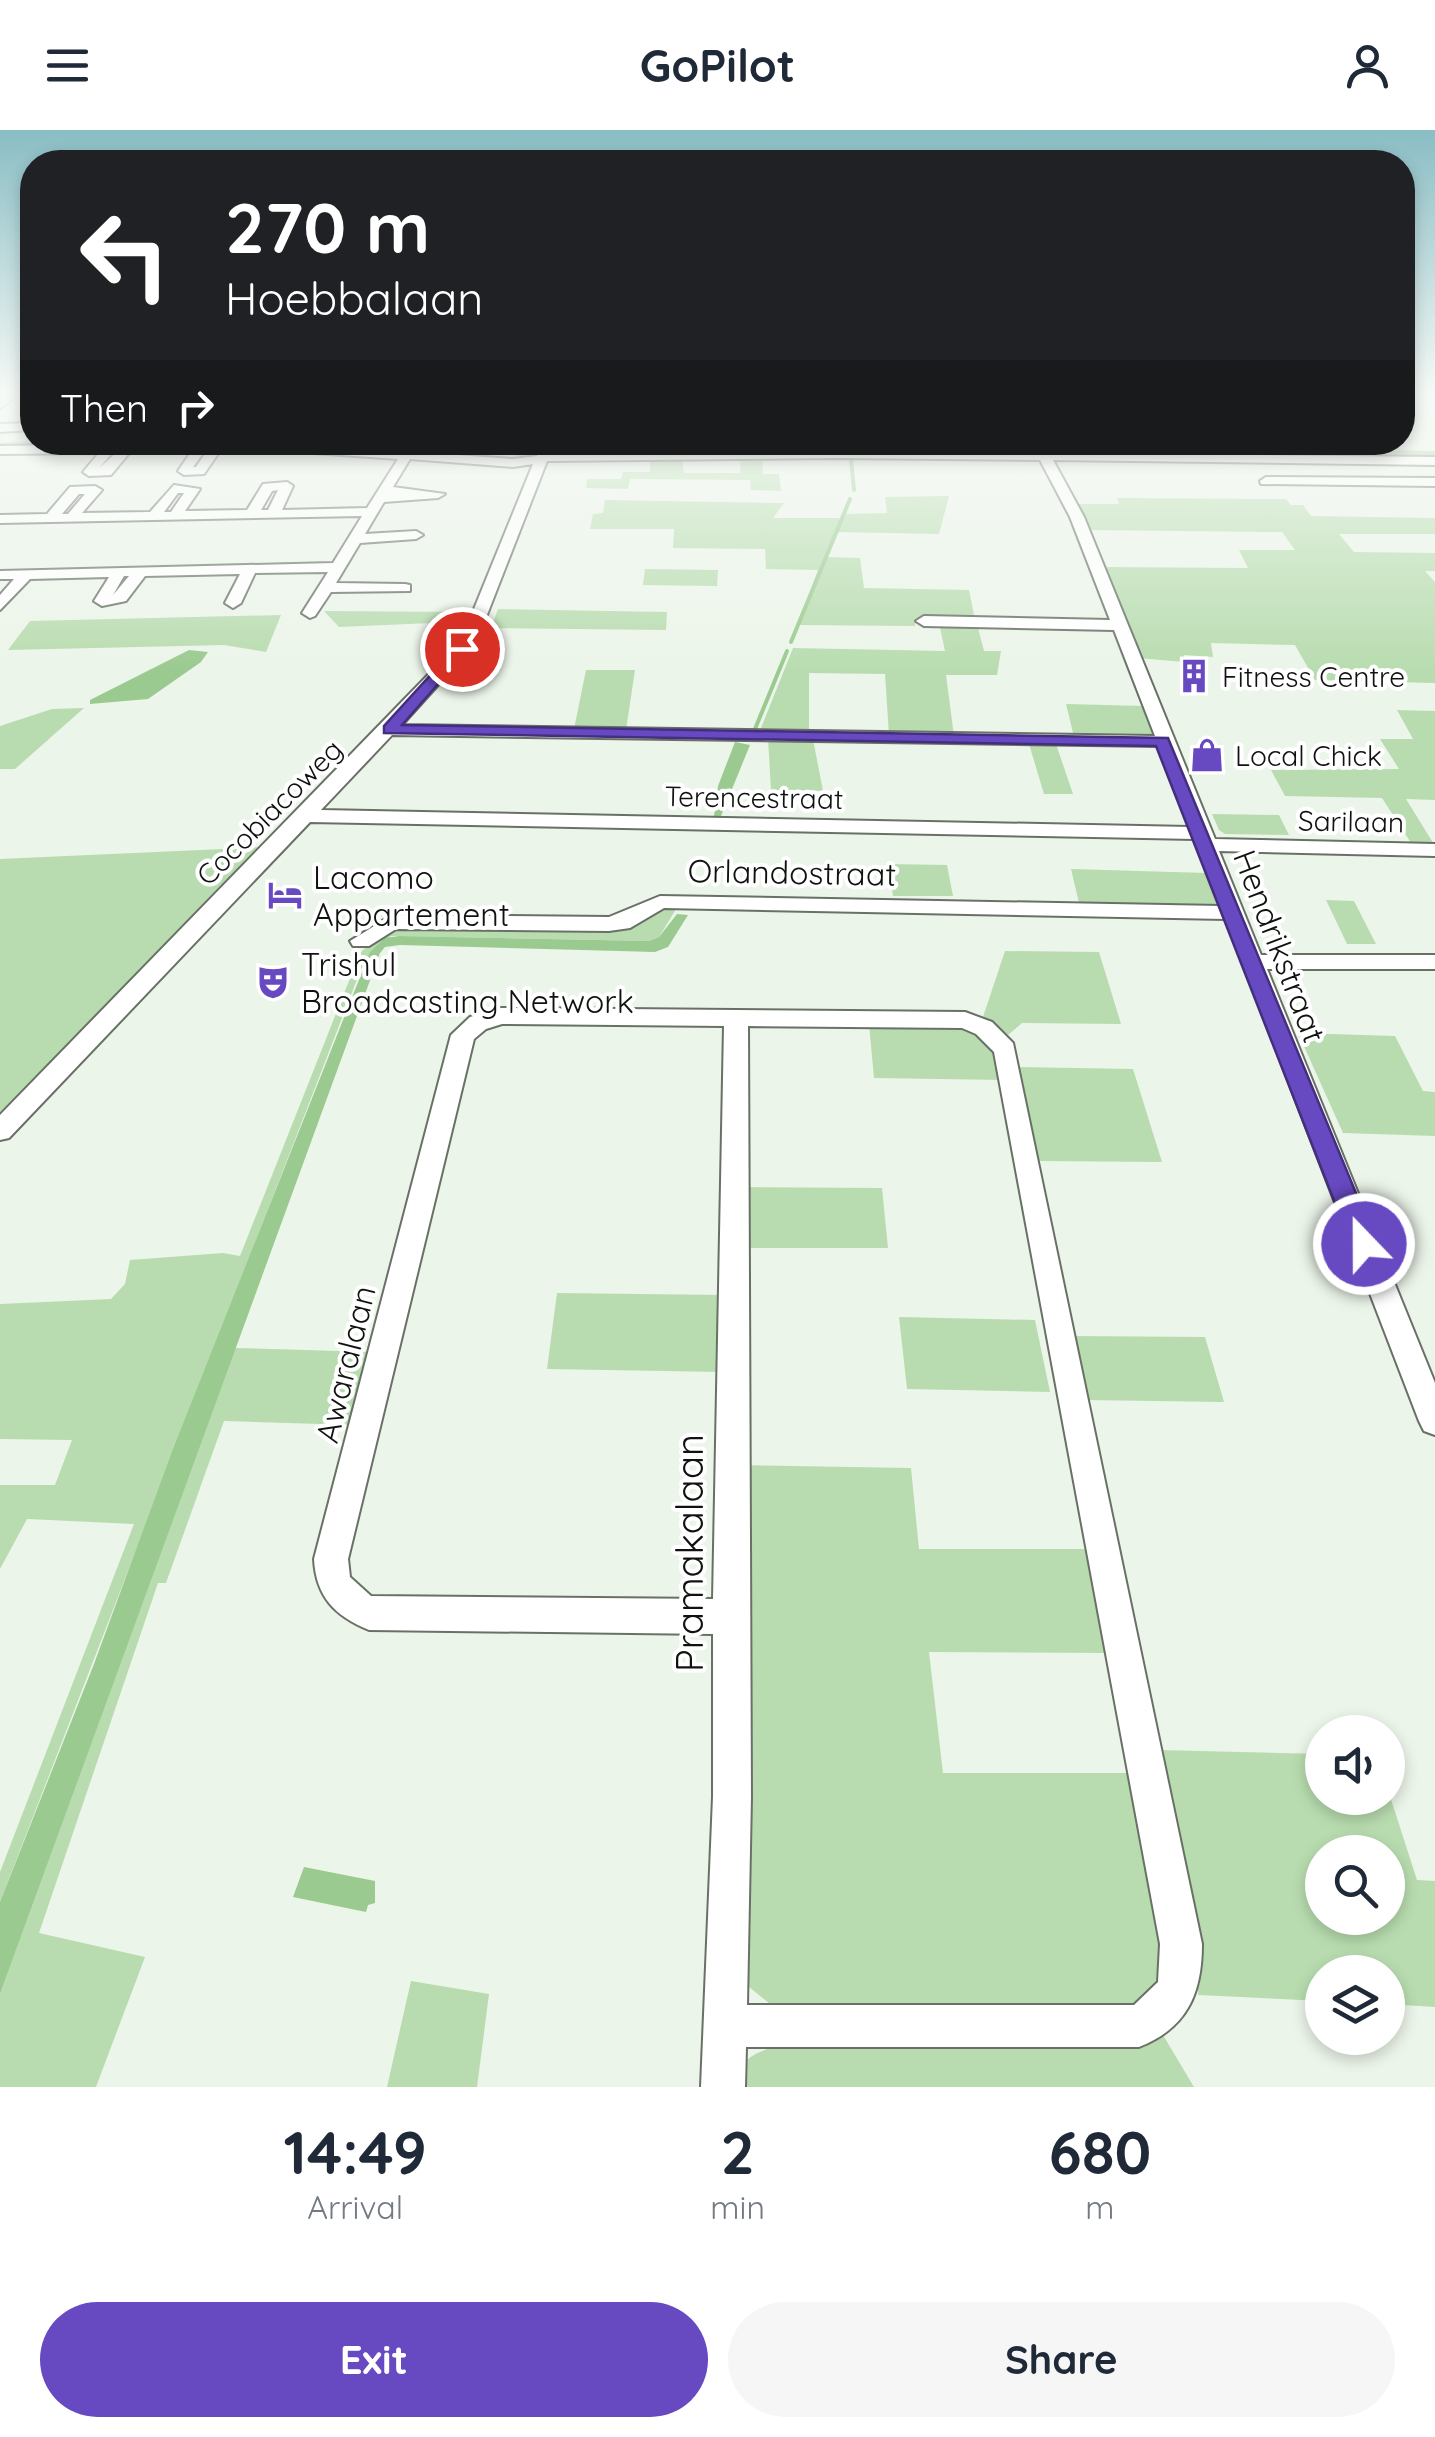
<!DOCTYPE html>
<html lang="en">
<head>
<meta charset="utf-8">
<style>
	body { margin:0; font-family:Quicksand,sans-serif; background:#f6f6f7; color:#1f2937; height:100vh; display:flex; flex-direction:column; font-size:38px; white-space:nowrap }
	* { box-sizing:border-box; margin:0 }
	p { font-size:32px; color:#747a83 }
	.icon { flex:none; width:55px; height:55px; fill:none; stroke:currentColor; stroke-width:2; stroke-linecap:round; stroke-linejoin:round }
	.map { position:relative; height:1957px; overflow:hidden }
	.sheet { display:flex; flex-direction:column; background:#fff; flex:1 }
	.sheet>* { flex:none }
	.banner { position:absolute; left:20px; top:20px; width:1395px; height:305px; border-radius:40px; box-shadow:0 5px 15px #0003; background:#202124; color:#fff; overflow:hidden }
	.fabs { position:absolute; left:1305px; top:1585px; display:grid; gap:20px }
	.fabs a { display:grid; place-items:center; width:100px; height:100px; border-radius:50%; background:#fff; box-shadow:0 5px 15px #0003; font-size:50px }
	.pin { position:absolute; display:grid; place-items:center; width:85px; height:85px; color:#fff; margin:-42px; border:5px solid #fff; border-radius:50%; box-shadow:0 2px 10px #0007 }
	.me { position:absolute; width:110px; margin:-55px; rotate:338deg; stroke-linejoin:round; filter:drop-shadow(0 0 8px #0008) }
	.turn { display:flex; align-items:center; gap:35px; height:210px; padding:0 40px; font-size:45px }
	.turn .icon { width:130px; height:130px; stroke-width:2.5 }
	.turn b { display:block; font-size:70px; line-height:85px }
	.then { display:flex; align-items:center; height:95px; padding:0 40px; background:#0003; gap:20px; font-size:38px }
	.eta { display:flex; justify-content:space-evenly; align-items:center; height:170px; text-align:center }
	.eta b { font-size:60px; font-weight:700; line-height:70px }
	.button { display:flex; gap:20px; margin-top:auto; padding:20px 40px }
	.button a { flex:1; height:115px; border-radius:60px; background:#6749c2; color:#fff; font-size:40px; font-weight:700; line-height:115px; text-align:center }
	.button a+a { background:#f6f6f7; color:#1f2937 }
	header { display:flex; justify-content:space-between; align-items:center; height:130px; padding:0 40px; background:#fff; font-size:45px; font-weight:700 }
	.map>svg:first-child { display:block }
	.green { fill:#b8dcaf; fill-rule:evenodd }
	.water { fill:#9aca8f }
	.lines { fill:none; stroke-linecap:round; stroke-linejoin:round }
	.stream { stroke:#9aca8f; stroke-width:4 }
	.minor-casing { stroke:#697167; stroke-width:4 }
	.minor { fill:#fff; fill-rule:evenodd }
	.route { fill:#6749c2; stroke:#432f7e; stroke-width:2.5 }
	.labels { text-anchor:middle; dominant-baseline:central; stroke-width:8; stroke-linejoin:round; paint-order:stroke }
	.far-poi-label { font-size:28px; fill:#0f120f; stroke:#fff; text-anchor:start }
	.far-street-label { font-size:28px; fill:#0f120f; stroke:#fff }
	.street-label { font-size:32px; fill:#0f120f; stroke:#fff }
	.poi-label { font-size:32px; fill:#0f120f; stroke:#fff; text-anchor:start }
	.near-street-label { font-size:38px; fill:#0f120f; stroke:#fff }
</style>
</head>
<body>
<header><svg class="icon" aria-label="menu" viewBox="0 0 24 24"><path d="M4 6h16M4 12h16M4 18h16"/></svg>GoPilot<svg class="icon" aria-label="person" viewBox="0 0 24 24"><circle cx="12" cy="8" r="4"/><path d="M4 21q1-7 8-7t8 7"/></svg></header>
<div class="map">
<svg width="1435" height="1957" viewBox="0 0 1435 1957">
	<rect width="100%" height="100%" fill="#ecf5ea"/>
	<g class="green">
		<path d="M32,310L363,312L522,322L531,319L534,313H544L538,327L511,331L515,324L471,321L465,328L345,320L0,318V313Z"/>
		<path d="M554,312H1029L1035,317L1016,322L572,323L555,321ZM572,313L1023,314L1029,318L570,320L566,317Z"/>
		<path d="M1189,312L1435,321L1062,317L1071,321L1435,329L1058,323L1049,321L1042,313Z"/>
		<path d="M650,327H682L684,343H740L741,327H762L763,344H779L781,361L751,360L750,350L630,349L628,359L586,358L587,349H621L623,342H650Z"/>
		<path d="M949,366L939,404L835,402L824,427L860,428L864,458L969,460L975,490L915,488V496L798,495L818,440L766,439L765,419L673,418L674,399H590L593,384L603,383L605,370L784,373L773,388H840L843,384L887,383L885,367Z"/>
		<path d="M1117,368L1286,369L1291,375H1303L1311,386L1435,388V404H1339L1354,422L1435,423V441H1425L1435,452V553L1315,550L1295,515L1211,513L1213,527L1184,525L1185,532L1138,528L1102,437L1248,438L1239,420H1295L1282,402L1087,400L1076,374H1119Z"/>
		<path d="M645,439L718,440L717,456L643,455Z"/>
		<path d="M498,479L667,482L666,500L491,498Z"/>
		<path d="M324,481L468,482L455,508H428L432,493L339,497Z"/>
		<path d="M281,485L266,522L224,515L8,520L30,491Z"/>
		<path d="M939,493L977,494L984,521H1001L997,545H946L954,606L889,605L885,544L809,543V603H759L793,518L945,521Z"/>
		<path d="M586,540H635L626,600L574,599Z"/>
		<path d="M1066,574L1145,576L1156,606L1074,607Z"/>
		<path d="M84,578L15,639H0V596L52,579Z"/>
		<path d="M1397,580L1435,581V670L1406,669L1435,716H1413L1382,668L1285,666L1271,640L1399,639L1380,609H1413Z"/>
		<path d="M768,608L813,609L823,661L771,660Z"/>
		<path d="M1029,614H1056L1073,664H1044Z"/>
		<path d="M1212,684L1279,685L1289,705L1225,704L1219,700Z"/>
		<path d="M265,717L105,877L0,990V729Z"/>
		<path d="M889,734L947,735L953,766H893Z"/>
		<path d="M1071,739L1208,743L1220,774L1080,777Z"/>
		<path d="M1326,770L1354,771L1376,814H1347Z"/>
		<path d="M660,776H678L659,807L649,811L391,806L361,839L0,1772V1742L134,1394L27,1389L0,1439V1355H55L72,1310L0,1309V1174L111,1169L125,1154L130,1130L223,1123L240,1126L360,823L387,797L604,798Z"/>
		<path d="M1005,821L1099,822L1121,894L1022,893L1008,905L983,887Z"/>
		<path d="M957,893L989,907L1004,950L874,948L869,894Z"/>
		<path d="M1298,903L1395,906L1423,961L1435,962V1006L1343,1003Z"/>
		<path d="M1018,937L1133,939L1162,1032L1038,1031Z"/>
		<path d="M743,1057L882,1058L888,1118H744Z"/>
		<path d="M557,1163L723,1165L722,1242L547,1239Z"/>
		<path d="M899,1187L1035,1190L1050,1262L907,1259Z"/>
		<path d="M1072,1206L1205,1207L1224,1272L1085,1270Z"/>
		<path d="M235,1218L373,1222L355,1295L224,1291L166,1453H158L39,1803L145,1827L96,1957H0V1864Z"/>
		<path d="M740,1335L911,1338L919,1419H1094L1114,1523L929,1522L943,1643H1136L1166,1800L1162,1852L1126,1884L776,1879L748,1856L741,1840Z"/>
		<path d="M1158,1620L1322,1624V1668H1388V1660L1417,1750L1435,1751V1877L1388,1874V1842H1322V1871L1198,1865V1837ZM1322,1722H1388V1788H1322Z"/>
		<path d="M411,1851L489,1864L477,1957H387Z"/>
		<path d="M1163,1905L1194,1957H734C740,1928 755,1921 783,1915L1127,1916Z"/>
	</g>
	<g class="water">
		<path d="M572,313L1003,314H1026L1029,318L566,320Z"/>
		<path d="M1060,318L1435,321V326L1071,321Z"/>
		<path d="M189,520L208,522L201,532L148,569L90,574V570Z"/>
		<path d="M735,612L750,615L721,686H714L718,656Z"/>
		<path d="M677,784L688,785L668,817L655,822L400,815L385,817L380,823L0,1864V1772L94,1534L173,1319L370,822L385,808L399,806L649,811L659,807Z"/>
		<path d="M304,1737L375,1751V1773L368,1775L366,1782L293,1767Z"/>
	</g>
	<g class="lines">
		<g class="stream">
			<path d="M851,329L854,360"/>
			<path d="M791,512L850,369"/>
			<path d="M755,599L787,521"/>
		</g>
		<g class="minor-casing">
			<g id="minor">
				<path d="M14,268L0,278L1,268Z"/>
				<path d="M32,293V300L0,302V294Z"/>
				<path d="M216,312L285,313L513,329L537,326L546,313L552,317L550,324L1036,323L1032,314L1043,312L1049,323L1435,327V335L1053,330L1084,387L1215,709L1435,714V726L1219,721L1261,825H1435V839H1267L1435,1253V1305L1424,1301L1419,1291L1226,789L664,778L630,798L609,801L396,799L369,816H353L350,811L392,785L609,787L660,766L1221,776L1195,709L310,692L9,1008L0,1010V985L461,511L533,334L513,337L410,329L393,357L445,364L438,368L384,372L365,404L416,401L423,405L416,409L360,413L336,453L405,454L410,455V461L331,462L315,486L310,488L302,483L328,442L255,443L241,473L233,478L225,473L240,444L145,446L126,471L102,476L94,471L109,447L30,449L0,480V465L14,449H0V441L333,433L362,386L0,393V385L47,384L70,357L95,356L102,360L82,383L150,382L174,355L200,359L185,381L247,380L263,354L287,352L293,356L282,380L367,378L398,329L285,321H220L204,344L184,345L178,341L191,322H130L111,345L89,346L83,342L99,323L0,324V316ZM207,321L196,337H193L204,322ZM113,322H117L99,338ZM838,328L1040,330L1070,387L1110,490L924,486L916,491L924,496L1114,500L1155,606L402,595L476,513L547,331ZM278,360L268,380H261L272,361ZM178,363H184L171,382H164ZM79,364H85L68,384H62ZM124,446H129L113,465ZM392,605L1159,616L1190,697L321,680Z"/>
				<path d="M1266,347L1435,348V356L1261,354L1260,351Z"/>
				<path d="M501,878L965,882L992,892L1013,913L1202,1814C1202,1864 1187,1898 1139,1917H746L745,1957H701L713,1667V1504L369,1500C335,1486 316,1467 314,1429L451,905L470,887ZM502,894L724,896L713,1469L371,1466L350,1447L348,1429L474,909L486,899ZM748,896L962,898L976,904L994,922L1160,1814L1158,1852L1134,1875H747L751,1667Z"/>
			</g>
		</g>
		<use href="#minor" class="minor"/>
	</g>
	<linearGradient id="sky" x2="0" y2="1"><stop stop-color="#89bdc4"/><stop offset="0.49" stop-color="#f6faf6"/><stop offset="1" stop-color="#f6faf6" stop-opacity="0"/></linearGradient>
	<rect width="1435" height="542" fill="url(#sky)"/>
	<path class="route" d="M457,516L469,519L402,595L1168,608L1377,1114L1373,1122H1355L1351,1114L1156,616L384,603V596Z"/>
	<defs>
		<g id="building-bare" transform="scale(2.7)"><path d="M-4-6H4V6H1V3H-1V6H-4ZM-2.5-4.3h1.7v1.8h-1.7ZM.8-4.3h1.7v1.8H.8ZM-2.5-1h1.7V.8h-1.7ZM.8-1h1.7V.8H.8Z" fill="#6749c2" stroke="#fff" stroke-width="2.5" paint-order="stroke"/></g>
		<g id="shop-bare" transform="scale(2.7)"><path d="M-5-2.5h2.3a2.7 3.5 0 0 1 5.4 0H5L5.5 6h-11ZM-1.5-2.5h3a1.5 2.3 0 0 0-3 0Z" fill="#6749c2" stroke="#fff" stroke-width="2.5" paint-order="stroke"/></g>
		<g id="hotel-bare" transform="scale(2.7)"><path d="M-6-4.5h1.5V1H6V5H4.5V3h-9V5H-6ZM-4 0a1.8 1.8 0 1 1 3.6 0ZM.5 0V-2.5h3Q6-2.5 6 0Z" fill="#6749c2" stroke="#fff" stroke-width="2.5" paint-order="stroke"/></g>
		<g id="theatre-bare" transform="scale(2.7)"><path d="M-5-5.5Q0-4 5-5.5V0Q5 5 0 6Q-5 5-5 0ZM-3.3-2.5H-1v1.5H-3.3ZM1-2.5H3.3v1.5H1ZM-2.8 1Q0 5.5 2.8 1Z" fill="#6749c2" stroke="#fff" stroke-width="2.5" paint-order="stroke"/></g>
	</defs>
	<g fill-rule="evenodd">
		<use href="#building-bare" x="1194" y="546"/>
		<use href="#shop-bare" x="1207" y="625"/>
		<use href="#hotel-bare" x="285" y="765"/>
		<use href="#theatre-bare" x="273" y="852"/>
	</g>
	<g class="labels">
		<g class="far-poi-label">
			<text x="1222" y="546">Fitness Centre</text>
			<text x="1235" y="625">Local Chick</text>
		</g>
		<g class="far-street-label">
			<text transform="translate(754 667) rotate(1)">Terencestraat</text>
			<text transform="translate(269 682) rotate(-45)">Cocobiacoweg</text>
			<text transform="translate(1351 691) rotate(1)">Sarilaan</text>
		</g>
		<g class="street-label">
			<text transform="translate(792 742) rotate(1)">Orlandostraat</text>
			<text transform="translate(1280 816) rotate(69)">Hendrikstraat</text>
			<text transform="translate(345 1234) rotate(-76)">Awaralaan</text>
		</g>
		<g class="poi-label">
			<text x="313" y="747">Lacomo<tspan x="313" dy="37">Appartement</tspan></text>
			<text x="301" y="834">Trishul<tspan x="301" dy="37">Broadcasting Network</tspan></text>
		</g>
		<g class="near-street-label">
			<text transform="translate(689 1423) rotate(-90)">Pramakalaan</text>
		</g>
	</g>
</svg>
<div class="fabs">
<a><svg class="icon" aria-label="sound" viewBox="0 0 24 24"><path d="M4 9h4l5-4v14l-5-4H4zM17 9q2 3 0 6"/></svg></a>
<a><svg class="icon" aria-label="search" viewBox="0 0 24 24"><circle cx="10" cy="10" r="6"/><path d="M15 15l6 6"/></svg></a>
<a><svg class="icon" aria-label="layers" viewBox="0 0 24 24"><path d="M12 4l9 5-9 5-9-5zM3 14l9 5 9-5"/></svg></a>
</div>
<div class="pin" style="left:462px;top:519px;background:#d93025"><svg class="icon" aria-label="arrive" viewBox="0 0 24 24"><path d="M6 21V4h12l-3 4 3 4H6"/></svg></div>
<svg class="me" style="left:1364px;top:1114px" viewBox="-20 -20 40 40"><circle r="17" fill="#6749c2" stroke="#fff" stroke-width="3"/><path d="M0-11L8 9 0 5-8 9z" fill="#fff"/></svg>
<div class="banner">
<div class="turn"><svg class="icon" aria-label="left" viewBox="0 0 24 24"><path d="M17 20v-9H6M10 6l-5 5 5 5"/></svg><div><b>270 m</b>Hoebbalaan</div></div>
<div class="then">Then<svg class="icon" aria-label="right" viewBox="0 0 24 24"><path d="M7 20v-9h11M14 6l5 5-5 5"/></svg></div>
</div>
</div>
<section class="sheet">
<div class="eta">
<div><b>14:49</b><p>Arrival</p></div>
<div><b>2</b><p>min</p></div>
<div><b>680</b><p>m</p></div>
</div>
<div class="button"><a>Exit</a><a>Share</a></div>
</section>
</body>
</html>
